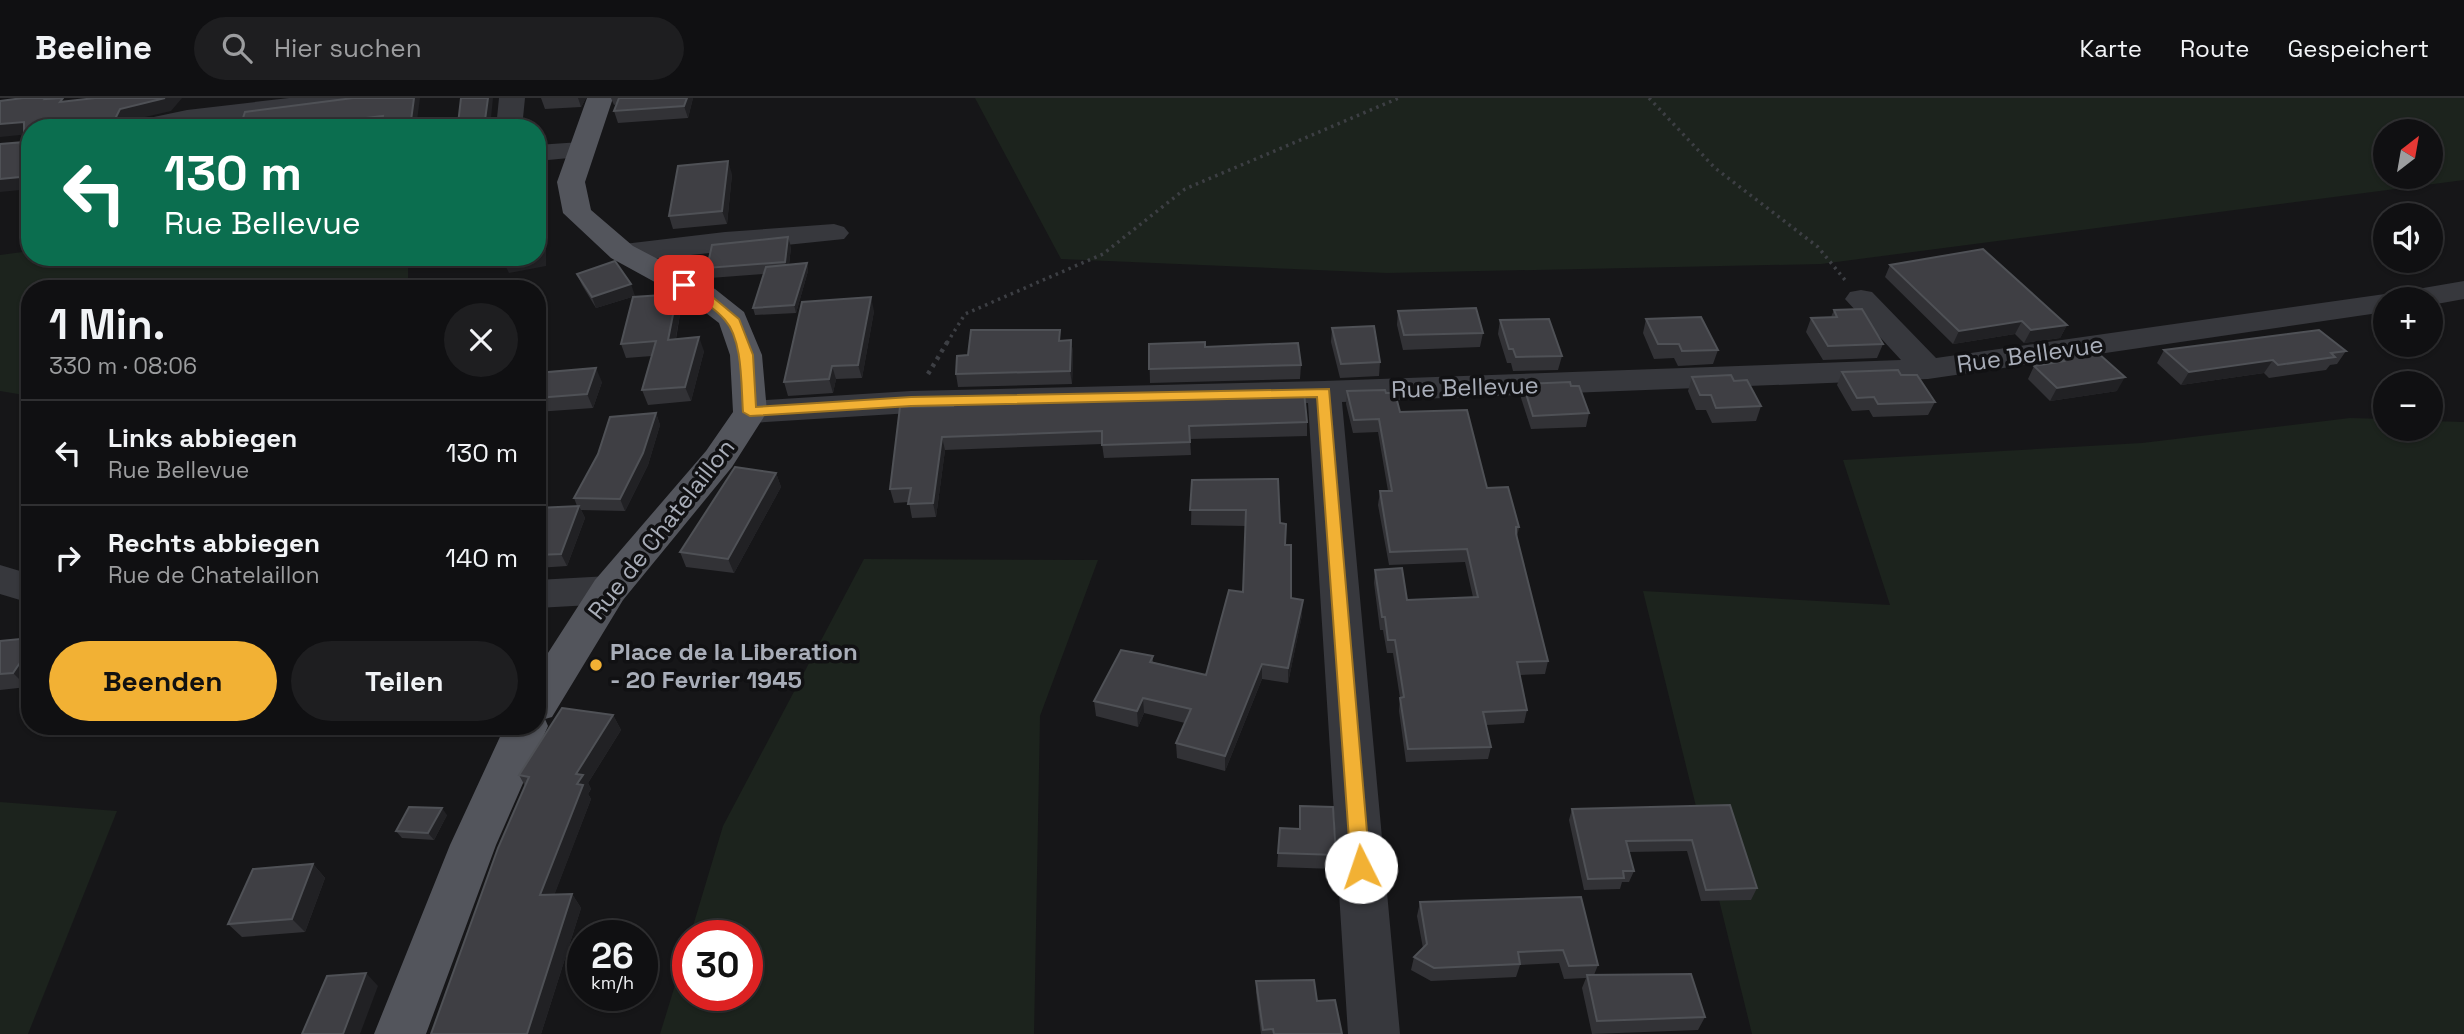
<!DOCTYPE html>
<html lang="de">
<head>
<meta charset="utf-8">
<style>
	body { margin:0; font-family:"Space Grotesk",sans-serif; background:#1e1e20; color:#f1f3f6; height:100vh; display:flex; flex-direction:column; font-size:26px; white-space:nowrap }
	* { box-sizing:border-box; margin:0 }
	p { font-size:23px; color:#9c9d9f }
	.icon { flex:none; width:38px; height:38px; fill:none; stroke:currentColor; stroke-width:2; stroke-linecap:round; stroke-linejoin:round }
	.map { position:relative; flex:1; overflow:hidden }
	.panel { position:absolute; left:21px; top:182px; width:525px; height:455px; display:flex; flex-direction:column; background:#101012; border-radius:28px; box-shadow:0 2px 5px #0004,0 0 0 2px #303032 }
	.panel>* { flex:none }
	.hud { position:absolute; left:21px; top:21px; width:525px; height:147px; border-radius:28px; box-shadow:0 2px 5px #0004,0 0 0 2px #303032; background:#0b6e4f; color:#fff; overflow:hidden }
	.needle { width:46px; rotate:31deg }
	.tools { position:absolute; left:2373px; top:21px; display:grid; gap:14px }
	.tools a { display:grid; place-items:center; width:70px; height:70px; border-radius:50%; background:#101012; box-shadow:0 2px 5px #0004,0 0 0 2px #303032; font-size:35px }
	.speed { position:absolute; left:567px; top:822px; display:flex; gap:14px; font-size:35px; font-weight:700; text-align:center }
	.speed>* { display:grid; place-content:center; width:91px; height:91px; border-radius:50%; background:#101012; box-shadow:0 2px 5px #0004,0 0 0 2px #303032; line-height:1 }
	.speed small { font-size:18px; font-weight:400 }
	.speed .limit { border:10px solid #d22; background:#fff; color:#111 }
	.pin { position:absolute; display:grid; place-items:center; width:60px; height:60px; color:#fff; margin:-30px; border-radius:14px; box-shadow:0 4px 10px #0006 }
	.me { position:absolute; width:77px; margin:-38px; rotate:356deg; stroke-linejoin:round; filter:drop-shadow(0 0 5px #0008) }
	.turn { display:flex; align-items:center; gap:24px; height:147px; padding:0 28px; font-size:32px }
	.turn .icon { width:91px; height:91px; stroke-width:2.5 }
	.turn b { display:block; font-size:49px; line-height:60px }
	.round { display:grid; place-items:center; flex:none; width:74px; height:74px; border-radius:37px; background:#1e1e20 }
	.headline { display:flex; align-items:center; justify-content:space-between; height:119px; padding:0 28px }
	h1 { font-size:42px; font-weight:600; line-height:52px }
	.action { display:flex; gap:14px; margin-top:auto; padding:14px 28px }
	.action a { flex:1; height:80px; border-radius:42px; background:#f2b134; color:#111; font-size:28px; font-weight:600; line-height:80px; text-align:center }
	.action a+a { background:#1e1e20; color:#f1f3f6 }
	ul { padding:0; list-style:none }
	li { display:flex; align-items:center; gap:21px; height:105px; padding:0 28px; border-top:2px solid #303032 }
	li div { flex:1 }
	li b { display:block; font-size:26px }
	li em { font-style:normal }
	header { display:flex; align-items:center; gap:42px; box-sizing:border-box; height:98px; padding:0 35px; background:#101012; border-bottom:2px solid #303032 }
	header strong { font-size:33px }
	nav { display:flex; gap:38px; margin-inline-start:auto; font-size:24px }
	.search { width:490px; height:63px; background:#1e1e20; display:flex; align-items:center; gap:18px; box-sizing:border-box; padding:0 24px; border-radius:38px; color:#9c9d9f; font-size:26px }
	.map>svg:first-child { display:block }
	.green { fill:#1c231d; fill-rule:evenodd }
	.lines { fill:none; stroke-linecap:round; stroke-linejoin:round }
	.path-far1 { stroke:#3d3f44; stroke-width:3.5; stroke-dasharray:2.5 4.5; stroke-linecap:butt }
	.path { stroke:#3d3f44; stroke-width:4.5; stroke-dasharray:3.5 5; stroke-linecap:butt }
	.minor { fill:#37383d; fill-rule:evenodd }
	.major { fill:#53555c; fill-rule:evenodd }
	.wall { fill:#323236 }
	.shaded-wall { fill:#212124 }
	.building { fill:#3f3f44; stroke:#4f5156; stroke-width:2 }
	.route { fill:#f2b134; stroke:#9d7322; stroke-width:2 }
	.poi-dot { fill:#f2b134; stroke:#111113; stroke-width:2.5 }
	.labels { text-anchor:middle; dominant-baseline:central; stroke-width:7; stroke-linejoin:round; paint-order:stroke }
	.street-label { font-size:24px; fill:#a8adb8; stroke:#111113 }
	.poi-label { font-size:24px; font-weight:bold; fill:#a8adb8; stroke:#111113; text-anchor:start }
</style>
</head>
<body>
<header>
<strong>Beeline</strong>
<div class="search"><svg class="icon" aria-label="search" viewBox="0 0 24 24"><circle cx="10" cy="10" r="6"/><path d="M15 15l6 6"/></svg>Hier suchen</div>
<nav><a>Karte</a><a>Route</a><a>Gespeichert</a></nav>
</header>
<div class="map">
<svg width="2464" height="936" viewBox="0 0 2464 936">
	<rect width="100%" height="100%" fill="#161618"/>
	<g class="green">
		<path d="M975,0H2464V82L1821,166L1387,175L1061,161ZM2385,33H2431V79H2385Z"/>
		<path d="M30,153V159H408V191H30V298L0,293V157Z"/>
		<path d="M2350,320L2385,321V331H2431V323L2464,324V936H1752L1643,493L1890,507L1843,362L2142,345Z"/>
		<path d="M864,461L1098,462L1040,618L1034,936H660L688,845V898H747V838H690L723,728Z"/>
		<path d="M0,704L117,713L28,936H0Z"/>
	</g>
	<g class="lines">
		<g class="path-far1">
			<path d="M1649,0L1715,70L1818,149L1845,182"/>
			<path d="M947,245L965,216L1103,156L1185,91L1399,0"/>
		</g>
		<path class="path" d="M928,276L948,243"/>
		<g class="minor">
			<path d="M289,0H367L363,5L354,8L178,30H126L130,24L187,12Z"/>
			<path d="M499,0H525L522,30H496Z"/>
			<path d="M581,44L591,46L595,52L591,58L537,63V47Z"/>
			<path d="M834,126L844,129L849,135L844,141L624,164L613,161L609,155L613,149L624,146L725,134Z"/>
			<path d="M2464,183V201L2431,207V201H2385V214L1928,281L1342,304L1400,936H1348L1308,305L911,315L750,325L738,322L733,314L738,306L750,303L911,293L1324,283L1901,262L1845,201L1850,194L1861,192L1872,194L1936,260L2385,196L2397,199L2400,194Z"/>
			<path d="M0,467L30,476V505L0,496Z"/>
			<path d="M609,478L623,482L629,492L623,502L609,506L537,510V482Z"/>
		</g>
		<path class="major" d="M587,0H613L585,84L591,112L633,148L715,191L744,214L762,257L767,314L732,369L623,502L552,619L545,621L548,628L496,747L426,936H374L450,747L505,628H537V572L595,482L706,353L733,314L730,257L719,225L693,205L611,160L563,115L557,84Z"/>
	</g>
	<g class="wall">
		<path d="M541,0H586L581,9L545,11Z"/>
		<path d="M611,0H693L688,20L618,25L614,13L617,6L614,7Z"/>
		<path d="M732,76L727,126L673,131L669,118Z"/>
		<path d="M791,149L789,167L807,165L808,173L796,215L755,217L753,210L763,176L710,180L707,170Z"/>
		<path d="M1890,167L2067,227L2060,240L2024,245L2015,236L1953,246L1885,179Z"/>
		<path d="M577,176L635,198L596,210L582,187Z"/>
		<path d="M681,210L676,241L704,253L691,303L648,307L642,292L652,258L626,260L621,246Z"/>
		<path d="M1834,212L1883,246L1877,260L1823,262L1806,234L1811,220L1831,219Z"/>
		<path d="M874,213L862,280L836,281L833,295L788,298L784,284Z"/>
		<path d="M1398,213L1483,235L1480,249L1403,252L1397,227Z"/>
		<path d="M1646,221L1718,252L1713,266L1678,268L1674,260L1654,261L1643,235Z"/>
		<path d="M1500,222L1562,258L1558,272L1513,273L1511,265H1507L1498,236Z"/>
		<path d="M1332,230L1380,264L1379,278L1340,280L1331,244Z"/>
		<path d="M1061,242H1071L1073,255L1072,286L958,289L956,276L968,257Z"/>
		<path d="M1149,246L1205,249L1301,267L1300,281L1150,285Z"/>
		<path d="M2164,252L2346,253L2337,266L2330,267L2326,272L2269,280L2264,275L2181,287L2157,265Z"/>
		<path d="M2053,253L2117,293L2050,303L2028,281L2034,268L2046,266Z"/>
		<path d="M1842,274L1901,277L1935,304L1928,317L1873,319L1869,312L1852,313L1837,287Z"/>
		<path d="M537,275L602,284L593,310L537,314Z"/>
		<path d="M1692,279L1734,283L1761,308L1756,323L1712,325L1706,312H1696L1688,293Z"/>
		<path d="M1523,286L1571,288L1589,315L1586,329L1531,331L1521,300Z"/>
		<path d="M1347,293L1386,295L1400,314L1487,390L1519,429L1517,440L1548,563L1545,576L1520,577L1527,612L1524,625L1486,627L1491,649L1488,661L1406,664L1399,613L1400,600L1393,555H1387L1383,532H1380L1374,485L1375,472L1407,502L1473,499L1465,464L1389,467L1378,407L1380,393H1388L1378,334L1353,335L1346,306Z"/>
		<path d="M1070,303L1307,324V338L1190,341L1191,357L1104,360L1102,346L945,352L936,419L912,420L909,404L894,405L890,391L953,308Z"/>
		<path d="M656,315L660,327L648,367L625,413L581,412L585,420L567,468L537,470V410L577,408L574,400Z"/>
		<path d="M776,375L781,389L734,475L686,469L680,454Z"/>
		<path d="M1192,382L1280,425L1285,447L1291,500L1302,517L1288,585L1262,581L1225,673L1177,660L1176,645L1185,625L1144,615L1138,629L1096,618L1094,603L1153,558V564L1206,577L1243,494L1246,428L1191,427Z"/>
		<path d="M30,540V585L27,589L0,592V543Z"/>
		<path d="M30,599V618L22,611Z"/>
		<path d="M613,617L621,632L588,685L591,691L588,696L591,701L554,797L572,796L581,810L541,936L525,688L519,677Z"/>
		<path d="M427,628H484L482,633L431,634Z"/>
		<path d="M1730,707L1757,790L1751,802L1701,803L1687,753L1629,754L1634,773L1629,784H1622L1620,791L1584,792L1569,722L1572,711Z"/>
		<path d="M1300,708L1336,757L1335,771L1277,769L1280,730L1299,731Z"/>
		<path d="M447,717L434,742L402,740L396,733Z"/>
		<path d="M313,766L325,780L305,834L242,839L228,826Z"/>
		<path d="M1581,799L1598,867L1594,877L1705,919L1698,932L1592,936L1582,890L1586,880L1564,881L1559,865L1520,867L1516,879L1431,883L1411,872L1414,859L1423,850L1417,818L1420,804Z"/>
		<path d="M1256,883L1317,903L1342,936H1261L1256,894Z"/>
	</g>
	<g class="shaded-wall">
		<path d="M165,0H182L171,13L128,23L124,30L116,19L120,11Z"/>
		<path d="M414,0H420L416,30H410Z"/>
		<path d="M488,0H493L490,30H459L458,26Z"/>
		<path d="M578,0H586L581,9Z"/>
		<path d="M687,0H693L688,20L684,8Z"/>
		<path d="M383,18L388,27L369,30H308L309,27Z"/>
		<path d="M152,21L157,30H146Z"/>
		<path d="M261,23L264,30H243L241,26Z"/>
		<path d="M24,24L30,36L0,39V26Z"/>
		<path d="M728,63L732,76L727,126L722,113Z"/>
		<path d="M30,78V91L0,94V81Z"/>
		<path d="M540,123L546,137V168L509,175L502,161L511,159H537Z"/>
		<path d="M788,139L791,149L788,174L785,164Z"/>
		<path d="M807,165L808,173L796,215L794,207Z"/>
		<path d="M631,186L635,198L596,210L592,199Z"/>
		<path d="M677,196L681,210L673,256L668,242Z"/>
		<path d="M871,199L874,213L862,280L858,267Z"/>
		<path d="M2022,223L2015,236L1953,246L1959,233Z"/>
		<path d="M2067,227L2060,240L2024,245L2031,232Z"/>
		<path d="M699,239L704,253L691,303L685,289Z"/>
		<path d="M1071,242L1073,255L1072,286L1070,273Z"/>
		<path d="M2273,262L2264,275L2181,287L2189,274Z"/>
		<path d="M832,268L836,281L833,295L829,281Z"/>
		<path d="M596,270L602,284L593,310L587,296Z"/>
		<path d="M2125,279L2117,293L2050,303L2057,290Z"/>
		<path d="M656,315L660,327L648,367L625,413L620,401Z"/>
		<path d="M942,339L945,352L936,419L933,405Z"/>
		<path d="M776,375L781,389L734,475L728,461Z"/>
		<path d="M579,408L585,420L567,468L561,456Z"/>
		<path d="M1303,502L1302,517L1288,585V570Z"/>
		<path d="M30,550V585L27,589L13,575Z"/>
		<path d="M1262,566V581L1225,673V658Z"/>
		<path d="M1143,600L1144,615L1138,629L1137,613Z"/>
		<path d="M613,617L621,632L588,685L591,691L588,696L591,701L549,811L540,797L577,686L576,676Z"/>
		<path d="M442,710L447,717L434,742L428,735Z"/>
		<path d="M313,766L325,780L305,834L292,821Z"/>
		<path d="M572,796L581,810L541,936H527Z"/>
		<path d="M366,875L378,888L360,936H343Z"/>
	</g>
	<g class="building">
		<path d="M23,0H46L45,1L63,0L60,4L95,0H165L120,11L116,19L119,21H152L146,30H30V78L0,81V46L24,44V24L0,26V3Z"/>
		<path d="M353,0H414L410,30H381L383,18L309,27L308,30H258L261,23L241,26L245,14Z"/>
		<path d="M461,0H488L485,22L458,26Z"/>
		<path d="M619,0H687L684,8L614,13Z"/>
		<path d="M728,63L722,113L669,118L678,68Z"/>
		<path d="M540,123V154H537V124Z"/>
		<path d="M788,139L785,164L707,170L712,147Z"/>
		<path d="M1983,151L2067,227L2031,232L2022,223L1959,233L1890,167Z"/>
		<path d="M615,163L631,186L592,199L577,176Z"/>
		<path d="M807,165L794,207L753,210L766,169Z"/>
		<path d="M677,196L668,242L699,239L685,289L642,292L656,243L621,246L633,199Z"/>
		<path d="M871,199L858,267L832,268L829,281L784,284L802,204Z"/>
		<path d="M1476,210L1483,235L1404,237L1398,213Z"/>
		<path d="M1862,211L1883,246L1828,248L1811,220L1837,219L1834,212Z"/>
		<path d="M1701,219L1718,252L1682,253L1679,246H1658L1646,221Z"/>
		<path d="M1549,221L1562,258L1516,259L1513,251H1509L1500,222Z"/>
		<path d="M1374,228L1380,264L1341,266L1332,230Z"/>
		<path d="M971,232H1060L1059,243L1071,242L1070,273L956,276L957,258L968,257Z"/>
		<path d="M2319,232L2346,253L2331,255L2335,259L2278,267L2273,262L2189,274L2164,252Z"/>
		<path d="M1205,244V249L1298,245L1301,267L1149,271V246Z"/>
		<path d="M2090,248L2125,279L2057,290L2034,268L2064,263L2053,253Z"/>
		<path d="M596,270L587,296L537,300V275Z"/>
		<path d="M1898,272L1901,277H1917L1935,304L1878,306L1874,299L1857,300L1842,274Z"/>
		<path d="M1731,277L1734,283L1747,282L1761,308L1716,310L1711,297H1700L1692,279Z"/>
		<path d="M1570,284L1571,288H1579L1589,315L1533,318L1523,286Z"/>
		<path d="M1385,292L1386,295H1395L1400,314L1467,312L1487,390L1508,389L1519,429H1516V436L1548,563L1517,564L1527,612L1483,614L1491,649L1408,651L1400,600L1404,599L1395,542H1388L1385,519H1382L1375,472L1402,470L1407,502L1478,499L1467,451L1390,454L1380,393H1392L1379,321L1354,322L1347,293Z"/>
		<path d="M1304,294L1307,324L1189,328L1190,344L1102,347V333L942,339L933,405L908,406L911,390L890,391L900,309L953,308V303L1069,300V303Z"/>
		<path d="M656,315L643,355L620,401L574,400L598,356L610,319Z"/>
		<path d="M735,369L776,375L728,461L680,454Z"/>
		<path d="M1278,381L1280,425L1286,426L1285,447H1291V500L1303,502L1288,570L1262,566L1225,658L1176,645L1191,611L1143,600L1137,613L1094,603L1121,552L1153,558L1150,564L1206,577L1229,492L1243,494L1246,412H1190L1192,382Z"/>
		<path d="M579,408L561,456L537,457V410Z"/>
		<path d="M30,540V550L13,575L0,576V543Z"/>
		<path d="M30,599V610L22,611Z"/>
		<path d="M562,610L613,617L576,676L583,677L577,686L583,687L540,797L572,796L527,936H431L498,750L529,679L519,677Z"/>
		<path d="M1730,707L1757,790L1706,792L1692,742L1626,743L1634,773H1623L1624,780L1588,781L1572,711Z"/>
		<path d="M1300,708L1333,709L1336,757L1278,755L1280,730L1300,731Z"/>
		<path d="M409,709L442,710L428,735L396,733Z"/>
		<path d="M313,766L292,821L228,826L253,771Z"/>
		<path d="M1581,799L1598,867L1569,868L1563,852L1518,854L1520,866L1434,870L1414,859L1427,846L1420,804Z"/>
		<path d="M366,875L343,936H302L327,878Z"/>
		<path d="M1691,876L1705,919L1597,923L1587,877Z"/>
		<path d="M1314,882L1317,903L1335,902L1342,936H1274L1273,931L1263,932L1256,883Z"/>
	</g>
	<path class="route" d="M684,184L709,196L739,221L753,257L756,309L911,299L1329,291L1370,769L1367,775L1361,777L1354,775L1351,769L1317,299L911,308L750,318L743,314C741,288 743,242 725,222C713,208 695,199 680,190V185Z"/>
	<circle class="poi-dot" cx="596" cy="567" r="7"/>
	<g class="labels">
		<g class="street-label">
			<text transform="translate(2030 256) rotate(-8)">Rue Bellevue</text>
			<text transform="translate(1465 289) rotate(-2)">Rue Bellevue</text>
			<text transform="translate(661 431) rotate(-52)">Rue de Chatelaillon</text>
		</g>
		<g class="poi-label">
			<text x="610" y="553">Place de la Liberation<tspan x="610" dy="28">- 20 Fevrier 1945</tspan></text>
		</g>
	</g>
</svg>
<div class="tools">
<a><svg class="needle" viewBox="-14 -14 28 28"><path d="M0-13l5 13h-10z" fill="#e53935"/><path d="M0 13l5-13h-10z" fill="#9c9d9f"/></svg></a>
<a><svg class="icon" aria-label="sound" viewBox="0 0 24 24"><path d="M4 9h4l5-4v14l-5-4H4zM17 9q2 3 0 6"/></svg></a>
<a>+</a>
<a>−</a>
</div>
<div class="speed"><div>26<small>km/h</small></div><div class="limit">30</div></div>
<div class="pin" style="left:684px;top:187px;background:#d93025"><svg class="icon" aria-label="arrive" viewBox="0 0 24 24"><path d="M6 21V4h12l-3 4 3 4H6"/></svg></div>
<svg class="me" style="left:1361px;top:769px" viewBox="-20 -20 40 40"><circle r="19" fill="#fff"/><path d="M0-13L10 11 0 6-10 11z" fill="#f2b134"/></svg>
<div class="hud">
<div class="turn"><svg class="icon" aria-label="left" viewBox="0 0 24 24"><path d="M17 20v-9H6M10 6l-5 5 5 5"/></svg><div><b>130 m</b>Rue Bellevue</div></div>
</div>
<section class="panel">
<div class="headline"><div><h1>1 Min.</h1><p>330 m · 08:06</p></div><a class="round"><svg class="icon" aria-label="close" viewBox="0 0 24 24"><path d="M6 6l12 12M18 6L6 18"/></svg></a></div>
<ul>
<li><svg class="icon" aria-label="left" viewBox="0 0 24 24"><path d="M17 20v-9H6M10 6l-5 5 5 5"/></svg><div><b>Links abbiegen</b><p>Rue Bellevue</p></div><em>130 m</em></li>
<li><svg class="icon" aria-label="right" viewBox="0 0 24 24"><path d="M7 20v-9h11M14 6l5 5-5 5"/></svg><div><b>Rechts abbiegen</b><p>Rue de Chatelaillon</p></div><em>140 m</em></li>
</ul>
<div class="action"><a>Beenden</a><a>Teilen</a></div>
</section>
</div>
</body>
</html>
